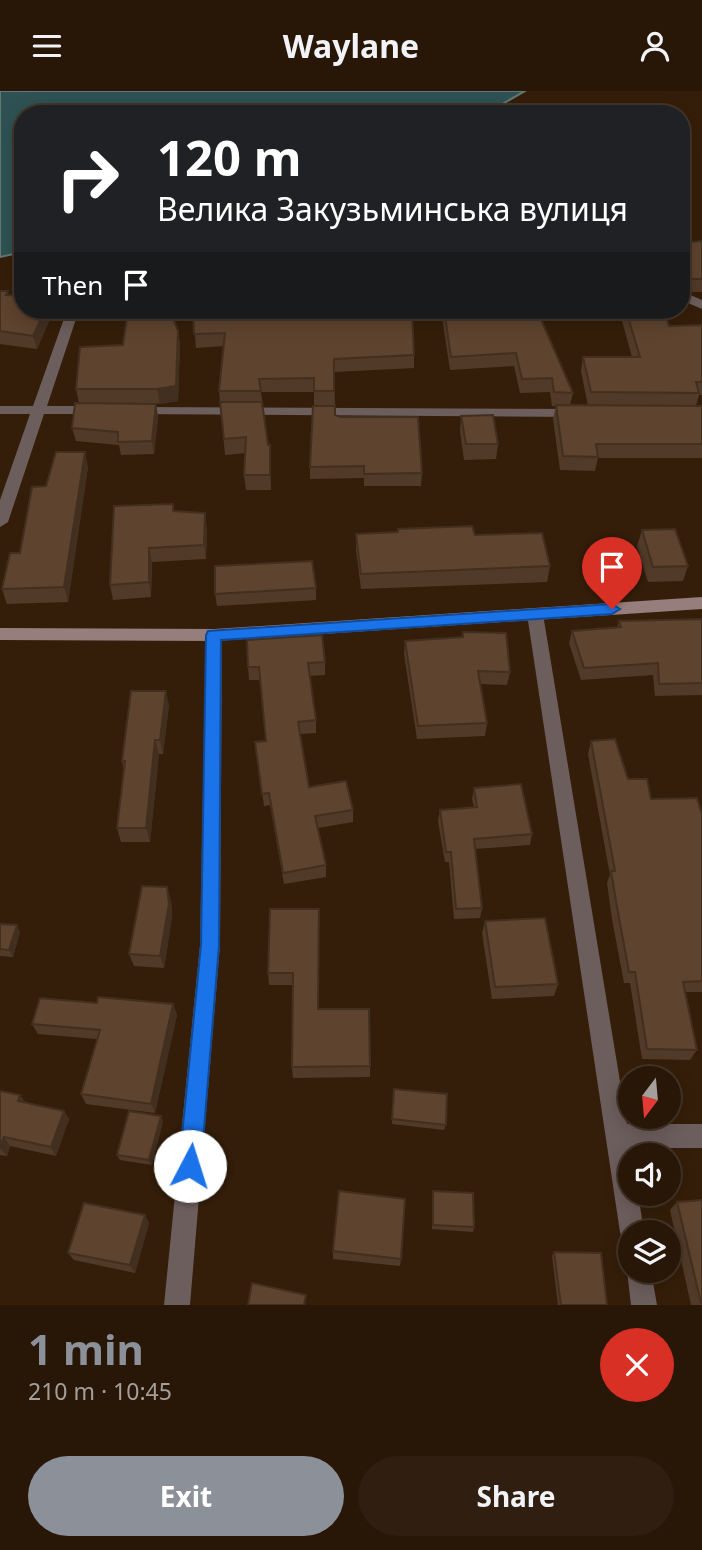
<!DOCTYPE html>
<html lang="en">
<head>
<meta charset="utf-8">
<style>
	body { margin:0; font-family:"Noto Sans",sans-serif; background:#301f11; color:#f1f3f6; height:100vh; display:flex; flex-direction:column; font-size:26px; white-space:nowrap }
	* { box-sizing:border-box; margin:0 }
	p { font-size:23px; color:#a59f9b }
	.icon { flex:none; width:38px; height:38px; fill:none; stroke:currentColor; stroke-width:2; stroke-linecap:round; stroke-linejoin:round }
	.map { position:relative; height:1214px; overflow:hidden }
	.drawer { display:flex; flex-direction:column; background:#281607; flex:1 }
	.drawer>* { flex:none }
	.top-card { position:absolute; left:14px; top:14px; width:676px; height:214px; border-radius:28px; box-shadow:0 4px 18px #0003,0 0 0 2px #443528; background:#202124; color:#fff; overflow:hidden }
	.needle { width:46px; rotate:196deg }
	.buttons { position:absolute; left:618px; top:975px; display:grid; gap:14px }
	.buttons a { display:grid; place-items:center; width:63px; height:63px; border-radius:50%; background:#281607; box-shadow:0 4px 18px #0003,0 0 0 2px #443528; font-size:35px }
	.pin { position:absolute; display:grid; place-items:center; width:60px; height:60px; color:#fff; margin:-72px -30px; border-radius:50% 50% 50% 0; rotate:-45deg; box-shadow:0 0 7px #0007 }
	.pin .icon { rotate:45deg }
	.me { position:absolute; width:77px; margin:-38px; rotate:5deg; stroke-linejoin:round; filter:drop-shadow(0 0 5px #0008) }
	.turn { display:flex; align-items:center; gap:24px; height:147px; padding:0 28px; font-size:32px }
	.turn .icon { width:91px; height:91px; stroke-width:2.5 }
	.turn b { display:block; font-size:49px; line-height:60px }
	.then { display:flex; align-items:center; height:66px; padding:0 28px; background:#0003; gap:14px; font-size:26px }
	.round { display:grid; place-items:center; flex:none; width:74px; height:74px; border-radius:37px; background:#301f11 }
	.headline { display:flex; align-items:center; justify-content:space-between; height:119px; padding:0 28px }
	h1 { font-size:42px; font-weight:700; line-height:52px; color:#8c9099 }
	.cta { display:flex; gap:14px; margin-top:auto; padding:14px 28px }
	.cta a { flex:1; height:80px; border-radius:42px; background:#8c9099; color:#fff; font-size:28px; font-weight:700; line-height:80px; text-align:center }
	.cta a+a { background:#301f11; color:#f1f3f6 }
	header { display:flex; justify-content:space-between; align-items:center; height:91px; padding:0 28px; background:#281607; font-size:32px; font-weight:700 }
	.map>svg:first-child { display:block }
	.water { fill:#2e5253; stroke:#647876; stroke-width:2 }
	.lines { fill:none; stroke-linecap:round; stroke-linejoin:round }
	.street { fill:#6c5e5d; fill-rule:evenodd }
	.secondary { fill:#957e7c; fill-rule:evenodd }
	.wall { fill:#513a28 }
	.shaded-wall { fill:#422f20 }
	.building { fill:#5e432e; stroke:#422f20; stroke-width:2 }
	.route { fill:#1a73e8; stroke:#114b97; stroke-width:2 }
</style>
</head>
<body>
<header><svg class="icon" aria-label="menu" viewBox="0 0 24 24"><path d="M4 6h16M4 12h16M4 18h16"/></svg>Waylane<svg class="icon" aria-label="person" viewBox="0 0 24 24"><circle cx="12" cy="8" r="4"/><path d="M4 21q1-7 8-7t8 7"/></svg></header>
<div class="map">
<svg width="702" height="1214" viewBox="0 0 702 1214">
	<rect width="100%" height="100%" fill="#351e09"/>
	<path class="water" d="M0,0H525L485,23H23V161L0,166Z"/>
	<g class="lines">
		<g class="street">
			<path d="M681,200L702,209V218L681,209Z"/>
			<path d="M67,219H79L47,315H98L105,319L98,323H44L8,431L0,436V409L30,323H0V315H33Z"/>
			<path d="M133,316L577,318L584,322L577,326L128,323V317Z"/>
			<path d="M535,517L543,523L627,1033H702V1057H630V1102H638L644,1141H630V1152L623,1150L620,1141L527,523Z"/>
			<path d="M214,538L222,544L220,854L190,1214H164L200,854L206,544Z"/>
			<path d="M630,1172V1180H651L657,1214H631L627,1180Z"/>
		</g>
		<path class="secondary" d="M702,506V518L214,550L0,549V537L214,538Z"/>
	</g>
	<g class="wall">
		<path d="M702,150V201H690L681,198V152Z"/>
		<path d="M0,200L9,204L23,219H54L37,258L0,253Z"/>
		<path d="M193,219L414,264V277L334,281L335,314H314V301H261L268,354H270L271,369V399H246L244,384L245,362L225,364L219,300L224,255L196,257Z"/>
		<path d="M441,219H537L573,302L570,314L588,315L581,280L583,266H632L619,219H664L669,235L702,234V304H699L696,315H702V367H598L595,380L560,379L553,328L556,315H552L550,301L520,302L514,275L450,279Z"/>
		<path d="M178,240L180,254L178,310L156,313L158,326L154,363L121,364L119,354L76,350L72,337L79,312L76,298L123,254Z"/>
		<path d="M335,324L422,382L421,395H364V387L310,388V376Z"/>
		<path d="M461,325L498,353L496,368L464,369L460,340Z"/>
		<path d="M88,376L68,511L7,513L2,498L20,462L46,395Z"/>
		<path d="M173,413L174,420L207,437L206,468L152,471L151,506L113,509L110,494Z"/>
		<path d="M642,439L688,475L683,490L648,491L637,455Z"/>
		<path d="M356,443L475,444L550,475L547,491L361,498L356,459Z"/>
		<path d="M316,497V509L217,515L215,503Z"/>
		<path d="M702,528V604L655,605L653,584L581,589L569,552L572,540L617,537L619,530Z"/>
		<path d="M463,541L510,581L507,594L480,593L487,632L485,645L417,648L404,563L405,550L462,546Z"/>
		<path d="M325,571V584L310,585L316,629V642L300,643L309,696L353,719V731L318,737L326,774V786L284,793L270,714L264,715L257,663L266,650L260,589H249L248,576Z"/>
		<path d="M169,614L163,663H159L150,751H121L117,737L124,680L122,670Z"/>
		<path d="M591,650L628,688L651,708L702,724V901H686L697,959L690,969L642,968L630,892H624L612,828L607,792L610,784L588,663Z"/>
		<path d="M474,697L532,743L530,754L475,758L482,817L480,827L454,828L449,771H445L438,730L440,719L474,716L472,708Z"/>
		<path d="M171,809L172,826L164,877L134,875L129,863Z"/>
		<path d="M319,818V918L370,975V986L293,987L292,976L293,894H269L268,882Z"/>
		<path d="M485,830L558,893L554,905L492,908L482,842Z"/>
		<path d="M0,833L20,841L13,866L0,865Z"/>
		<path d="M97,912L173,913L177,924L155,1022L86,1013L81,1003L97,948L38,943L32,933Z"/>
		<path d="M394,998L446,1034L444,1039L392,1033Z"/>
		<path d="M0,1000L20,1004L25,1011L64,1020L69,1028L56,1065L10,1055L7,1065L0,1064Z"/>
		<path d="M163,1030L152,1074L120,1069L117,1064Z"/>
		<path d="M433,1100L474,1136L473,1141L432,1138Z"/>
		<path d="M702,1109V1214H691L670,1119L677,1111Z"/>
		<path d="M149,1132L135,1182L74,1169L68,1162Z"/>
		<path d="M333,1160L401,1168L400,1175L333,1168Z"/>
		<path d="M554,1161L607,1214H558L552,1165Z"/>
	</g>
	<g class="shaded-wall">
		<path d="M45,219H54L37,258L33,245Z"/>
		<path d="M178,240L180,254L178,310L160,313L157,298Z"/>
		<path d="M156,313L158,326L154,363L152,350Z"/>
		<path d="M270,354L271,369V399L270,384Z"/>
		<path d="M85,361L88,376L68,511L64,496Z"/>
		<path d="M205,422L207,437L206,468L204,454Z"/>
		<path d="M149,457L152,471L151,506L149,491Z"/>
		<path d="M166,600L169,614L163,663L160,649Z"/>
		<path d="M155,649L159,663L150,751L146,737Z"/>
		<path d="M167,796L171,809L172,826L164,877L160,865Z"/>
		<path d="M319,818V930L318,918Z"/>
		<path d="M17,834L20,841L13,866L9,859Z"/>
		<path d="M173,913L177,924L155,1022L151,1013Z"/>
		<path d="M20,1004L26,1013L18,1010Z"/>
		<path d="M64,1020L69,1028L56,1065L51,1056Z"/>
		<path d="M161,1025L163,1030L152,1074L149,1069Z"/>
		<path d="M4,1046L10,1055L7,1065L0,1057Z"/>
		<path d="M145,1124L149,1132L135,1182L130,1174Z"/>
	</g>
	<g class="building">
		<path d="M702,150V188H693L684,184L681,188V152Z"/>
		<path d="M0,200H8L6,204L23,205V219H45L33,245L0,240Z"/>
		<path d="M128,219H170L178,240L176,295L157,298H76L80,256L123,254Z"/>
		<path d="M193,219H412L414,264L334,268V300H314V287L259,288L261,300H219L225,242L194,243Z"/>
		<path d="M444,219H537L573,302L554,301L552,287L522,288L516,262L451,266Z"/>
		<path d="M626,219H664L669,235L702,234V291H696L699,302L591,301L583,266H640Z"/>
		<path d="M220,311H262L268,354H270V384H244L246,346L224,348Z"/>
		<path d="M75,312L156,313L152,350L118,351V341L72,337Z"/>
		<path d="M556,314L702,315V353H596L598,366L563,365Z"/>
		<path d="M313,315H335V324L340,326H418L422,382L364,383V375L310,376Z"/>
		<path d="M493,324L498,353H466L461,325Z"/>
		<path d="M56,361H85L64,496L2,498L10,462H20L32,396L46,395Z"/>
		<path d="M173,413V420L205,422L204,454L149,457V491L110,494L114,415Z"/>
		<path d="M472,435L475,444L542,442L550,475L361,483L356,443L398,441V438Z"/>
		<path d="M675,438L688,475L653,476L642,439Z"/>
		<path d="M312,470L316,497L215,503V475Z"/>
		<path d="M702,528V592L659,593L658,572L584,577L572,540L621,536L619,530Z"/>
		<path d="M463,541L506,542L510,581L478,580L487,632L418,635L405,550L463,546Z"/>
		<path d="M322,544L325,571L308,572L316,629L298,631L309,696L346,690L353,719L315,725L326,774L283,782L269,702L262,703L255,651L266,650L259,576H248L247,549Z"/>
		<path d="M131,600H166L160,649H155L146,737H117L125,670H122Z"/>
		<path d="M615,648L628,688H647L651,708L697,707L702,724V890L683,891L697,959L647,958L635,881H629L617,816L611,780H615L591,650Z"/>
		<path d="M521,693L532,743L474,748L482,817L456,818L451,761H446L440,719L477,716L474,697Z"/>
		<path d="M142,795L167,796L169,813L160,865L129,863Z"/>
		<path d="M270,818H319L318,918H369L370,975L292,976L293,882H268Z"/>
		<path d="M545,827L558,893L495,896L485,830Z"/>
		<path d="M0,833L17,834L9,859L0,858Z"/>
		<path d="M98,906L173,913L151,1013L81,1003L100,939L32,933L40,907L97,912Z"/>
		<path d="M394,998L447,1003L446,1034L392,1028Z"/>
		<path d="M0,1000L20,1004L18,1010L64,1020L51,1056L4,1046L0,1056Z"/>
		<path d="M129,1020L161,1025L149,1069L117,1064Z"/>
		<path d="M339,1100L405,1108L401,1168L333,1160Z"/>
		<path d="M433,1100L473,1102L474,1136L433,1134Z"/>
		<path d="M702,1109V1212H701L677,1111Z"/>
		<path d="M84,1112L145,1124L130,1174L68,1162Z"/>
		<path d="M554,1161L601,1162L607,1214H561Z"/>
		<path d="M252,1192L306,1204L304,1214H248Z"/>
	</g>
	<path class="route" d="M612,513L620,518L612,523L221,549L219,854L201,1075L197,1083L190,1086L182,1083L179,1075L201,854L206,544L208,540Z"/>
</svg>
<div class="buttons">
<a><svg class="needle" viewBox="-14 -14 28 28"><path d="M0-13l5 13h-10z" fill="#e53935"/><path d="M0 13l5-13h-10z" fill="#a59f9b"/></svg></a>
<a><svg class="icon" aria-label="sound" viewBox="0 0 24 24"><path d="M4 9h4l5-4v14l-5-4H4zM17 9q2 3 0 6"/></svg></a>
<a><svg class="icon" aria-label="layers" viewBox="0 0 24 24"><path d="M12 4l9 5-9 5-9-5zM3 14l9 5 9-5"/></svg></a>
</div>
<div class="pin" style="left:612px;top:518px;background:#d93025"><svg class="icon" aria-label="arrive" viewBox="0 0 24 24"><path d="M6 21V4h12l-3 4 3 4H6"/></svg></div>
<svg class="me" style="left:190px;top:1075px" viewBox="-20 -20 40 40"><circle r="19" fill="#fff"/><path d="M0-13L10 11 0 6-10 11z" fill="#1a73e8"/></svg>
<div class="top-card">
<div class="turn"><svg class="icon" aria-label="right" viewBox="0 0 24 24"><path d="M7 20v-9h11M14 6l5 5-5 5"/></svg><div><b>120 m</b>Велика Закузьминська вулиця</div></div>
<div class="then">Then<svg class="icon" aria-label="arrive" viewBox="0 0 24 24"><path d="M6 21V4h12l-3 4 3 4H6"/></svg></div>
</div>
</div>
<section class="drawer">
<div class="headline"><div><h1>1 min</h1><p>210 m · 10:45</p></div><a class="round" style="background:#d93025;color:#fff"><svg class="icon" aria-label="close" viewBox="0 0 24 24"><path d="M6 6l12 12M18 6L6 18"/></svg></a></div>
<div class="cta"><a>Exit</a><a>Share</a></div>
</section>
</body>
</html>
